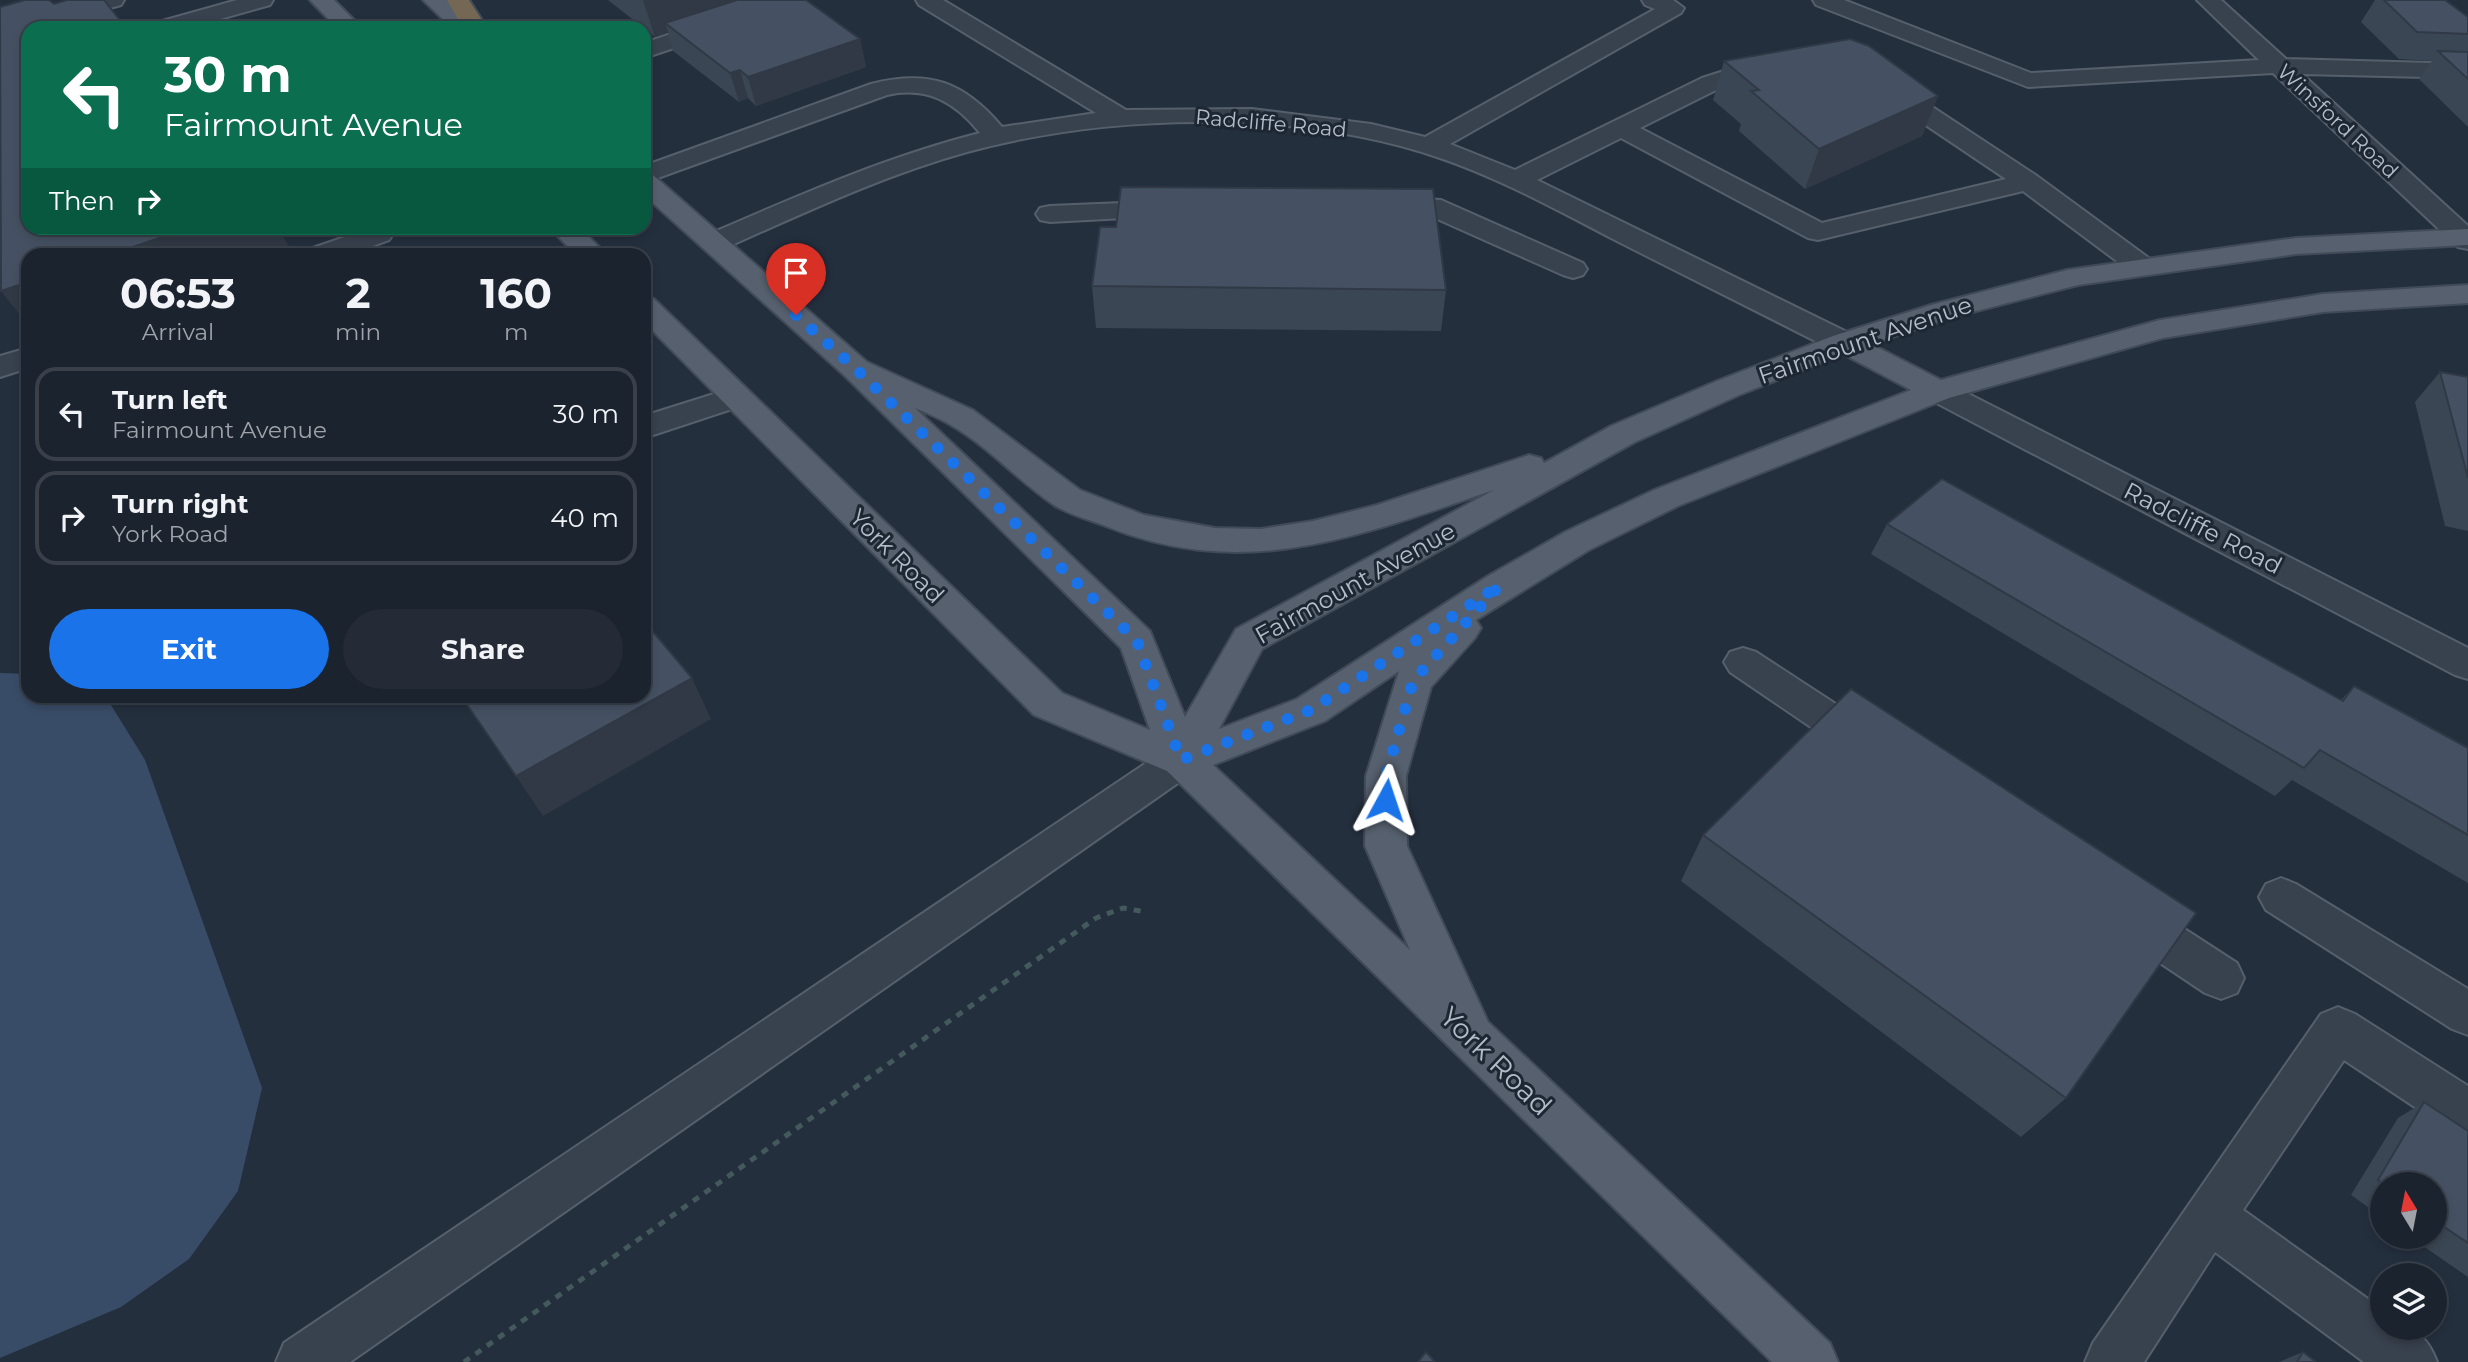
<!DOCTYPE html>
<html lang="en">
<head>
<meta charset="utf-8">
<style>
	body { margin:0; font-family:Montserrat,sans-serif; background:#242b36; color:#f1f3f6; height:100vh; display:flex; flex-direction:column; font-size:26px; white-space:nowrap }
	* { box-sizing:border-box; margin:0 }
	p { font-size:23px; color:#a0a4aa }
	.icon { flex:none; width:38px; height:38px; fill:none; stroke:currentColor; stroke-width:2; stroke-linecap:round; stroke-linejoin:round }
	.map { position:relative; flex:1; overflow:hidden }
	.sheet { position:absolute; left:21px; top:248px; width:630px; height:455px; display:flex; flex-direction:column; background:#1b232e; border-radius:21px; box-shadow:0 4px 10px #0003,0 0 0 2px #39404a }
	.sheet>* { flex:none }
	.hud { position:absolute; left:21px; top:21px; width:630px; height:214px; border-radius:21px; box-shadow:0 4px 10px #0003,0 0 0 2px #39404a; background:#0b6e4f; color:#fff; overflow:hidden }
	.needle { width:46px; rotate:350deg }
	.tools { position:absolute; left:2370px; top:1172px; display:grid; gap:14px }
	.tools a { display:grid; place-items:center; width:77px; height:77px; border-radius:50%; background:#1b232e; box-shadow:0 4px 10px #0003,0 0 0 2px #39404a; font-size:35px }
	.pin { position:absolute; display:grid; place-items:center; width:60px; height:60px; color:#fff; margin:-72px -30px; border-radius:50% 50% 50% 0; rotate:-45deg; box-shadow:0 0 7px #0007 }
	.pin .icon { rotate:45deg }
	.me { position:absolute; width:77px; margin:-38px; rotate:5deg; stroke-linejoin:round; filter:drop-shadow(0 0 5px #0008) }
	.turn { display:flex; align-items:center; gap:24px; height:147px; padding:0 28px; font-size:32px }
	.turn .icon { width:91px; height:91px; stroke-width:2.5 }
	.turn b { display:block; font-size:49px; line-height:60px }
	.then { display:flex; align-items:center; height:66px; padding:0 28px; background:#0003; gap:14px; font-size:26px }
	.eta { display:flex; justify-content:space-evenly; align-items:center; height:119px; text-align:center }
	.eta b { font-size:42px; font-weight:700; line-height:49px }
	.cta { display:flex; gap:14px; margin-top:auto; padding:14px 28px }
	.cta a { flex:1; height:80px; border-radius:42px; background:#1a73e8; color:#fff; font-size:28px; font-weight:700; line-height:80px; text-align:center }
	.cta a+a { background:#242b36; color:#f1f3f6 }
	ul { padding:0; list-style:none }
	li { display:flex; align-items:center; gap:21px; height:94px; margin:0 14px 10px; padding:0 14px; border:4px solid #39404a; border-radius:21px }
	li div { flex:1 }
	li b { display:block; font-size:26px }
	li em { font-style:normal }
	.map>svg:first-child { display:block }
	.water { fill:#394c67 }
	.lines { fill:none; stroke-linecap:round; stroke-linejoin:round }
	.minor-casing { stroke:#565f6c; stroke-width:4 }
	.major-casing { stroke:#414a57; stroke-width:4 }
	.highway-casing { stroke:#434c59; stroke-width:4 }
	.path { stroke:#44595c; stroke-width:5; stroke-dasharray:7 7; stroke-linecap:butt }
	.minor { fill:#38414e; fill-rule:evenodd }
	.major { fill:#56606e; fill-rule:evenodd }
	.highway { fill:#746855; fill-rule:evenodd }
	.wall { fill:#3b4654 }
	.shaded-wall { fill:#303945 }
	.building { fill:#455162; stroke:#303945; stroke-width:2 }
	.route { stroke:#1a73e8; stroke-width:12; stroke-dasharray:0 21.6 }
	.labels { text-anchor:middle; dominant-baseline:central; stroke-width:6; stroke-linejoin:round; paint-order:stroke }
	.far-street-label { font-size:21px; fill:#b4bcc9; stroke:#1d2633 }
	.street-label { font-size:24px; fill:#b4bcc9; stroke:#1d2633 }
	.near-street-label { font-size:28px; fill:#b4bcc9; stroke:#1d2633 }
</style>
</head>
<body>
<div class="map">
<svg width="2468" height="1362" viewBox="0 0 2468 1362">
	<rect width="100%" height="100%" fill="#242f3e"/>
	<path class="water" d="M0,673L28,674V696L106,697L145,760L262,1088L238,1191L189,1259L121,1307L0,1358Z"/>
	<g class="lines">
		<g class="minor-casing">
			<g id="minor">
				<path d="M88,0H124L121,5L37,28H28V30L0,38V24Z"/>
				<path d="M237,0H273L270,5L188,28H151L155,23Z"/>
				<path d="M773,0H806L803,5L644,58V43Z"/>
				<path d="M916,0H943L1126,110L1252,109L1371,124L1425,137L1655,9L1645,5L1642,0H1673L1684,8L1681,13L1450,144L1515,170L1702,78L1768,57L1776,59L1780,64L1776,69L1720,88L1640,128L1822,223L2006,179L1878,93L1875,88L1878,83L1887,81L1896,83L2037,176L2150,259L2154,265L2150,271L2140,274L2130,271L2023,191L1818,240L1808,238L1621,138L1537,180L1855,336L1859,343L1855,350L1844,352L1833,350C1759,312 1685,276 1611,238C1555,209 1499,178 1440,158C1298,109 1110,113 967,152C884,175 804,213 725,248L715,250L705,248L701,242L705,236C795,197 885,157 980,133C955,102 927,86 887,95L644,183V166L871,84C929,69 964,82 1002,127L1096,113L919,5Z"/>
				<path d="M1813,0H1844L2031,73L2259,60L2197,0H2221L2286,59L2468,64V78L2302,74L2468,226V249L2458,247L2273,73L2028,87L1816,5Z"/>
				<path d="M1385,197L1441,200L1583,263L1587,269L1583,275L1573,278L1563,275L1426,214L1375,211L1371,205L1375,199Z"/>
				<path d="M1171,201L1181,203L1185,209L1181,215L1050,222L1040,220L1036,214L1040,208L1050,206Z"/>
				<path d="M360,228H388L393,234L389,240L345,256H303L307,250L362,231Z"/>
				<path d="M28,348V368L0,377V356Z"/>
				<path d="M1938,381L1949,384L2468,648V679L2455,675L1927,398L1922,391L1927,384Z"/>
				<path d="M736,387L747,390L752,397L747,404L644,438V416Z"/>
				<path d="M1743,648L1756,652L1880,733L1886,744L1880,755L1866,760L1852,755L1730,672L1724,662L1730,652Z"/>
				<path d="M1181,744L1195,749L1201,760L1195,771L350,1362H276L284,1343L1167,749Z"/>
				<path d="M2281,878L2296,884L2468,989V1035L2452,1029L2266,910L2259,897L2266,884Z"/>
				<path d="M2130,899L2146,904L2237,963L2244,978L2237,993L2221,999L2205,993L2114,932L2108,918L2114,904Z"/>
				<path d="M2338,1007L2355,1014L2468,1086V1138L2451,1131L2344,1060L2243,1210L2382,1309V1328C2413,1328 2425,1331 2437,1362H2364L2215,1252L2144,1362H2085L2093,1343L2321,1014Z"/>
			</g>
		</g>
		<g class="major-casing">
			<g id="major">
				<path d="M310,0H334L362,28H337Z"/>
				<path d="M423,0H447L478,28H452Z"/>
				<path d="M644,173L653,175L867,362L973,410L1080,490L1144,515L1215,528L1261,529L1313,521L1377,505L1529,455L1541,458L1544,463L1611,426L1717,381L1833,336L1931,305L2067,270L2296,238L2468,229V245L2296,254L2078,285L1953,317L1871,344L1941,380L2160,320L2323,294L2468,285V303L2323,312L2163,338L1949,398L1678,506L1589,550L1476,620L1481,628L1475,638L1431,687L1406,776L1407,846L1488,1022L1830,1343L1838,1362H1772L1167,771L1034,715L644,322V296L654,299L1062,693L1150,730L1121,648L845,376L644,195ZM1843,354L1911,390L1654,490L1565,532L1488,576L1297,699L1219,729L1262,649L1635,442L1739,395ZM915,408C927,413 939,418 949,424C987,445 1018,481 1054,505C1068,514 1087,519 1103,525C1244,583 1359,536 1494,490L1236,629L1185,717L1150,631ZM1399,671L1366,776L1365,846L1410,950L1213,765L1325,721Z"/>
				<path d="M550,228H580L608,256H577Z"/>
			</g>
		</g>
		<g class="highway-casing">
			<path id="highway" d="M447,0H469L487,28H463Z"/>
		</g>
		<path class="path" d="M464,1362L1096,918L1123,908L1146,912"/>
		<use href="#minor" class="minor"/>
		<use href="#major" class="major"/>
		<use href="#highway" class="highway"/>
	</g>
	<g class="wall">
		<path d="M608,0H806L860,39L866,67L756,106L748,98L739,102L673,51L668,32L655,37Z"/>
		<path d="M2375,0H2445L2468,17V127L2419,79L2432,61L2399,59L2361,22Z"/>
		<path d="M1724,61L1938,96L1922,136L1805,189L1739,131L1741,124L1713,100Z"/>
		<path d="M1092,286L1446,290L1441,331L1096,328Z"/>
		<path d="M2440,372L2468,377V531L2445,526L2415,402Z"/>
		<path d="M1887,524L2341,700L2354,686L2468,748V883L2292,780L2275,796L1871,554Z"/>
		<path d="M1703,835L2066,1098L2021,1137L1681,881Z"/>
		<path d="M2424,1102L2468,1131V1277L2410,1237H2434V1185H2382V1217L2351,1195L2398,1118Z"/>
		<path d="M2303,1352L2316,1362H2279Z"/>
	</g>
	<g class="shaded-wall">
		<path d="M643,0H765L665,23L668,32L655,37Z"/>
		<path d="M860,39L866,67L756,106L748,77Z"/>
		<path d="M740,70L748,98L739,102L730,73Z"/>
		<path d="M1938,96L1922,136L1805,189L1819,149Z"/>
		<path d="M189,228H278L290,248L267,256H106Z"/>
		<path d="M28,282V325L1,291Z"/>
		<path d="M692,678L711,719L543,816L516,776Z"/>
	</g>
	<g class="building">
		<path d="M25,0H49L54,4L67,0H104L126,28H28V228H189L106,256H28V282L1,291L0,7Z"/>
		<path d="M737,0H806L860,39L748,77L740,70L730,73L665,23Z"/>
		<path d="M2384,0H2445L2468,17V34L2417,32Z"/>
		<path d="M1850,39L1869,46L1938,96L1819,149L1751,91L1759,90L1724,61Z"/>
		<path d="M2438,51L2468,52V79Z"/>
		<path d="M1121,187L1433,189L1446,290L1092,286L1100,227H1116Z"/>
		<path d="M2440,372L2468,377V478Z"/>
		<path d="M1942,479L2343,701L2354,686L2468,748V835L2320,750L2304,768L1887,524Z"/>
		<path d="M644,621L692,678L516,776L461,696H644Z"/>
		<path d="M1851,689L2196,913L2066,1098L1703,835Z"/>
		<path d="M2424,1102L2468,1131V1243L2434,1220V1185H2384L2378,1180Z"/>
		<path d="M1426,1352L1435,1362H1418Z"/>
		<path d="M2303,1352L2316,1362H2297Z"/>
	</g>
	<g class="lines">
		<path class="route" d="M796,315L856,369L1137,641L1181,760L1311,710L1500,585L1413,681L1386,776V800"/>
	</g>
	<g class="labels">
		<g class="far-street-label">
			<text transform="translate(2338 121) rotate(43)">Winsford Road</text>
			<text transform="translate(1271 123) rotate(5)">Radcliffe Road</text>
		</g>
		<g class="street-label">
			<text transform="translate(1865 340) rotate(-19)">Fairmount Avenue</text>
			<text transform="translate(2203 528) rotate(27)">Radcliffe Road</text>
			<text transform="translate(897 556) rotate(45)">York Road</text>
			<text transform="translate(1355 583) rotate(-29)">Fairmount Avenue</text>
		</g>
		<g class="near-street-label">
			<text transform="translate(1496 1061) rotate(44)">York Road</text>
		</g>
	</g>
</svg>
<div class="tools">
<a><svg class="needle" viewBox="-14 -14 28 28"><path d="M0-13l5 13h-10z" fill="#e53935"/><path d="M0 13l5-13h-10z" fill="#a0a4aa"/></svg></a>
<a><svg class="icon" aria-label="layers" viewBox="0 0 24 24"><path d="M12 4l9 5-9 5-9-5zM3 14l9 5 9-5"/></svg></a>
</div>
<div class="pin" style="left:796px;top:315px;background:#d93025"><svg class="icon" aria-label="arrive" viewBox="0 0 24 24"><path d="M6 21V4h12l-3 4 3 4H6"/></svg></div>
<svg class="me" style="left:1386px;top:800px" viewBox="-20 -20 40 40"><path d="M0-17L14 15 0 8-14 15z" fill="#1a73e8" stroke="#fff" stroke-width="4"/></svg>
<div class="hud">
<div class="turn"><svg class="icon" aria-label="left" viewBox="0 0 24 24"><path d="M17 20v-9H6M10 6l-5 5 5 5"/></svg><div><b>30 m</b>Fairmount Avenue</div></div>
<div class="then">Then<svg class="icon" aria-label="right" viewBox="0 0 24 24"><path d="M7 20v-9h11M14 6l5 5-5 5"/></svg></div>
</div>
<section class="sheet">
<div class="eta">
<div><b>06:53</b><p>Arrival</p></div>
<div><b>2</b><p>min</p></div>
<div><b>160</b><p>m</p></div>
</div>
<ul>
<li><svg class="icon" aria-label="left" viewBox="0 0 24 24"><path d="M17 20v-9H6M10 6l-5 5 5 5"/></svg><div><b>Turn left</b><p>Fairmount Avenue</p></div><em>30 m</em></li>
<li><svg class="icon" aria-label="right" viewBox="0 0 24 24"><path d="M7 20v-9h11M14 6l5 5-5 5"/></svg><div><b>Turn right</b><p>York Road</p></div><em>40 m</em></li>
</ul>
<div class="cta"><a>Exit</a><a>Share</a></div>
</section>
</div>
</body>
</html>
